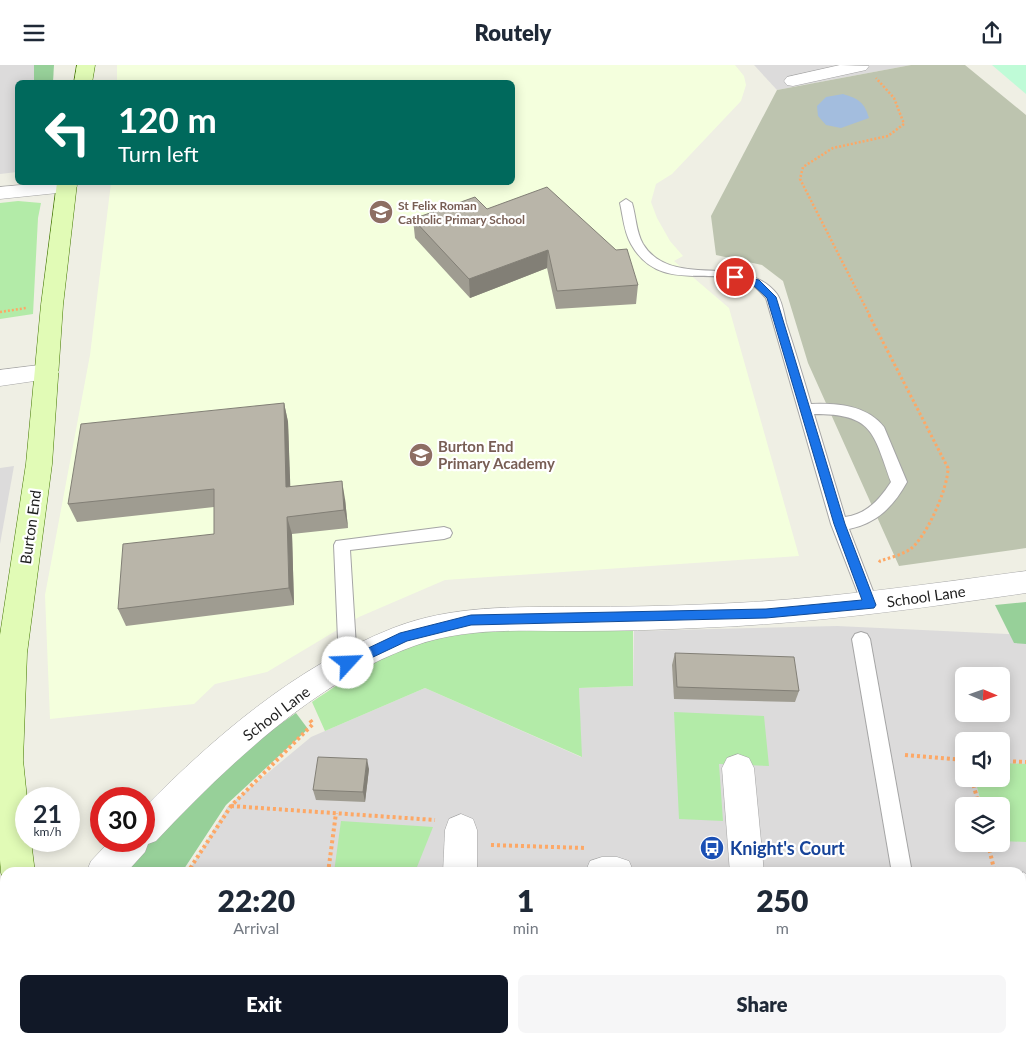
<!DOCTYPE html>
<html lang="en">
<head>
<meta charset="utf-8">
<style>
	body { margin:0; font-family:Lato,sans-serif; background:#f6f6f7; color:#1f2937; height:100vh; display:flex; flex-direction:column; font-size:19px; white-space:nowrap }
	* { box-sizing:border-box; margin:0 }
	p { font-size:16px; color:#747a83 }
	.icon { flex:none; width:28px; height:28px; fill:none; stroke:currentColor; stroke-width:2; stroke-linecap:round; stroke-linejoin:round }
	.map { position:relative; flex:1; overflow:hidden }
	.sheet { position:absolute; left:0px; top:802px; width:1026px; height:176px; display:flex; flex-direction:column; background:#fff; border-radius:15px 15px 0 0; box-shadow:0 2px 12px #0003 }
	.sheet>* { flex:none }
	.guide { position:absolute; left:15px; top:15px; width:500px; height:105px; border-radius:8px; box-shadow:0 2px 12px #0003; background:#00695c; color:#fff; overflow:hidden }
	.needle { width:32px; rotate:92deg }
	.tools { position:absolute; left:955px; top:602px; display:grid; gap:10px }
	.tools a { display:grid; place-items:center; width:55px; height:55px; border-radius:8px; background:#fff; box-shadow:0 2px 12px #0003; font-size:25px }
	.speed { position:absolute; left:15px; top:722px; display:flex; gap:10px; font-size:25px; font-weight:700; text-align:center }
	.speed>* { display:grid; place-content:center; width:65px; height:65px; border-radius:50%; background:#fff; box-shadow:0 2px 12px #0003; line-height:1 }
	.speed small { font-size:12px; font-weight:400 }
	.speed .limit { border:8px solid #d22; background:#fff; color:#111 }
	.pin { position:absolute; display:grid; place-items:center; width:42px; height:42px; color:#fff; margin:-21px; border:2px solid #fff; border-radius:50%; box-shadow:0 1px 5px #0007 }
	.me { position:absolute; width:55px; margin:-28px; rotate:65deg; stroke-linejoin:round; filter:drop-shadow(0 0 4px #0008) }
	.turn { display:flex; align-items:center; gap:18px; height:105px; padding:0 20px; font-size:22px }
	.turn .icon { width:65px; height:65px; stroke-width:2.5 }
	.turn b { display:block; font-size:35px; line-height:42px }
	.eta { display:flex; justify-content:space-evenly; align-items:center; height:85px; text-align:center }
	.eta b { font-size:30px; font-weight:800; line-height:35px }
	.button { display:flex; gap:10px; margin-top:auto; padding:10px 20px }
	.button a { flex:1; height:58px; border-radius:8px; background:#111827; color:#fff; font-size:20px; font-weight:800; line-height:58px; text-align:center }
	.button a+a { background:#f6f6f7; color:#1f2937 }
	header { display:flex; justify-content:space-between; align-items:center; height:65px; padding:0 20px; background:#fff; font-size:22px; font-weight:800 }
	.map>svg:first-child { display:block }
	.residential { fill:#dcdbdb; fill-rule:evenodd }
	.education { fill:#f4ffdd }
	.construction { fill:#bdc4af }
	.grass { fill:#b3eba8 }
	.forest { fill:#97d099 }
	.park { fill:#bffbd7 }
	.water { fill:#a3bdde }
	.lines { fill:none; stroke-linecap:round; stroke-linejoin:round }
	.lane-casing { stroke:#a5a5a5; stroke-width:2 }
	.street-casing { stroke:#a5a5a5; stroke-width:1 }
	.secondary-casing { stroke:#447802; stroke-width:1 }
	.path-far2 { stroke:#fda866; stroke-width:2.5; stroke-dasharray:2 2; stroke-linecap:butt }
	.path-far1 { stroke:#fda866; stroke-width:3; stroke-dasharray:2.5 2.5; stroke-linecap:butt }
	.path { stroke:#fda866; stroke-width:4; stroke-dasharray:3 3; stroke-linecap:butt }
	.lane { fill:#fff; fill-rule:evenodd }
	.street { fill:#fff; fill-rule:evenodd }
	.secondary { fill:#e1fbb6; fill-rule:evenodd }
	.wall { fill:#9f9c91 }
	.shaded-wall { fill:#827f76 }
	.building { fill:#b9b5a9; stroke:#827f76 }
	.route { fill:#1a73e8; stroke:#114b97 }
	.labels { text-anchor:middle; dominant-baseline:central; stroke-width:4.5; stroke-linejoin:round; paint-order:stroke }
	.far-education-label { font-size:12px; font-weight:bold; fill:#785e54; stroke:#fff; text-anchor:start }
	.education-label { font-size:15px; font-weight:bold; fill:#785e54; stroke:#fff; text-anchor:start }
	.street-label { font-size:15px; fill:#1e1e1e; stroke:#fff }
	.near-transit-label { font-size:18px; font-weight:bold; fill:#164399; stroke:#fff; text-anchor:start }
</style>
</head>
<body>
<header><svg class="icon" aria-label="menu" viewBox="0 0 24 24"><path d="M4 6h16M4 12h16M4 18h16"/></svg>Routely<svg class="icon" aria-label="share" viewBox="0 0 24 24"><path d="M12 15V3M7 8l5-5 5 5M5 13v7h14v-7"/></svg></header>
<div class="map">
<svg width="1026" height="978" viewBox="0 0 1026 978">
	<rect width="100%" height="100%" fill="#efefe4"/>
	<g class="residential">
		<path d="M0,0H34V17L18,18L17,107L0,109Z"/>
		<path d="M754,0H911L777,25Z"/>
		<path d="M14,401L0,479V403Z"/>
		<path d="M837,561L1026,570V978H128V974H1021V808L188,807L228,741L311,672L425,623L581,692L579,623L633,621L634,566ZM964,611H1001V649H964ZM964,676H1001V714H964ZM964,741H1001V779H964Z"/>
	</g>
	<path class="education" d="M117,0H735L744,11L746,20L741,36L672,109L656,119L651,137L657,153L670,176L683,191L674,196L729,243L799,491L445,515L359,552L267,607L215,619L194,639L50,654L45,530L90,290L111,118H512V18H117Z"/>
	<path class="construction" d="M911,0H965L1026,50V483L899,501L808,298L783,216L762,200L716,190L711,151L777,25Z"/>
	<g class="grass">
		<path d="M18,136L41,138L38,153L33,249L0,254V138Z"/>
		<path d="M633,558V621L579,623L582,692L425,623L325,666L312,637C349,612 386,587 429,574C489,557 570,561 633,558Z"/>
		<path d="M674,647L764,651L769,701L719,699L723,756L679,754Z"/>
		<path d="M1001,698L1026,699V777L1001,776V741H982L975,714H1001Z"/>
		<path d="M341,756L433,762L415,807H334Z"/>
		<rect x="528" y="974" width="69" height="4"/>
	</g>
	<g class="forest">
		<path d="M54,0L53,17H34V0Z"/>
		<path d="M1026,537V579L1014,578L995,540Z"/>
		<path d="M296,648L308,664L226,740L182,807L120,808L215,705Z"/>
		<path d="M65,974H122L121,978H65Z"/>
	</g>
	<path class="park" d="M992,0H1026V29Z"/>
	<path class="water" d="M843,29C859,34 864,37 869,53L841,63L826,60L818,51L817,41L826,32Z"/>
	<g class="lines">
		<g class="lane-casing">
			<g id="lane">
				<path d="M626,134L632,138C636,151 636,167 643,179C672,226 743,186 777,229C782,236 784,249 786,258C795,285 803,312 811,339C837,338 867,340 884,362L907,417C893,442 877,458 849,464L878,539L876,544L870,546L864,544L831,459L766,233C762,229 757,223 752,220C715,198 660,231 631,179C624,167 623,151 620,138ZM814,349C873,349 873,367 891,417C879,435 867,449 845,452Z"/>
				<path d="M444,462L450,464L452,468L450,472L444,474L350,485L357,598L354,603L348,605L342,603L339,598L334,480L336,476Z"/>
				<path d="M861,567L867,569L870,574L912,808H892L852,574L855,569Z"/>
			</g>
		</g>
		<g class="street-casing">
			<g id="street">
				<path d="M840,0L869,1L866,5L793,21L787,20L784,16L787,12Z"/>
				<path d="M42,118H75L77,121L74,125L67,127L0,134V122Z"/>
				<path d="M47,299L55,301L59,307L55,313L0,321V305Z"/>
				<path d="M1026,506V528C916,544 808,559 697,563C657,565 618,566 578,566C524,566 466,562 414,581C315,616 227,701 156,776L148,779L145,787L126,808H86L91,796L110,776H144V743C216,670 297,601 393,563C452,540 514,542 576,542C622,542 668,541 714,539C819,535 922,520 1026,506Z"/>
				<path d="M738,689L749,693L754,703L764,808H730L722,703L727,693Z"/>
				<path d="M461,749L473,754L477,765V808H443L445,765L449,754Z"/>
				<path d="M602,792H617L629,796L634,808H585L590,796Z"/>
				<path d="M1023,807L1026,809V851L1021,849Z"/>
				<path d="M490,974H527L526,978H488Z"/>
			</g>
		</g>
		<g class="secondary-casing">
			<g id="secondary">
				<path d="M77,0H95L92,18H74Z"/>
				<path d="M57,118H77L63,240L52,399L27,588L23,695L27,734L26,776H31L35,808H5V817L1,808L0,795V570L26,399L41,240Z"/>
				<path d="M8,974H44L45,978H7Z"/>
			</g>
		</g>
		<g class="path-far2">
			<path d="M0,247L26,243"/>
			<path d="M870,251L800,114L803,102L833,83L888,71L904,59L894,33L876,13"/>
		</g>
		<path class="path-far1" d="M869,250L948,403C948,423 926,474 909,485C901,490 889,493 880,496L878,499"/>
		<g class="path">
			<path d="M905,690L964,695"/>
			<path d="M1001,696L1026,697"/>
			<path d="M972,714L979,741"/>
			<path d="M231,741L435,755"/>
			<path d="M988,779L995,808"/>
			<path d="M491,780L585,783"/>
			<path d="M187,808L231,741L313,659L310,655"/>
			<path d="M328,808L336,748"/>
			<path d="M121,974V978"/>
			<path d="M601,974V978"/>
		</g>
		<use href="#lane" class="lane"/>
		<use href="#street" class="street"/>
		<use href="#secondary" class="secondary"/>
	</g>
	<g class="wall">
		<path d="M487,144L638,220L636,239L556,244L547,203L470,233L415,173L413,154Z"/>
		<path d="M284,338L288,357L290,422L345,434L348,463L292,469L294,540L126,561L118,544L214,469V442L77,457L68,439Z"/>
		<path d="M675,588L799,626L795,637L674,634L672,600Z"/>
		<path d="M369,704L365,737L316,735L313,725Z"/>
	</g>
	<g class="shaded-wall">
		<path d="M548,185L547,203L470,233L469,214Z"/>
		<path d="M284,338L288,357L291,440L286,422Z"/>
		<path d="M342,416L345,434L348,463L344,445Z"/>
		<path d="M287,452L292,469L294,540L289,523Z"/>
		<path d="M367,694L369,704L365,737L363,727Z"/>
	</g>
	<g class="building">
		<path d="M547,122L616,185L627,184L638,220L557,226L548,185L469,214L413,154L475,132L487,144Z"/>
		<path d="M284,338L286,422L342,416L344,445L287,452L289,523L118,544L123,479L214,469V424L68,439L81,359Z"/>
		<path d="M675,588L794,592L799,626L677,622Z"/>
		<path d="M318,692L367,694L363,727L313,725Z"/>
	</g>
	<path class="route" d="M732,209L759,215L776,232L845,459L876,540L874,543L766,553L471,560L407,576L352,602H343L341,598L343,595L400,568L471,550L766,544L862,535L834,459L767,233L752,219L732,214Z"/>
	<defs>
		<g id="school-disc" transform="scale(1.25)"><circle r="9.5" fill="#8d6e63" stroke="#fff"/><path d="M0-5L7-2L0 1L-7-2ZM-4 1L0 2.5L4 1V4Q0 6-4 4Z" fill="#fff"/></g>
		<g id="bus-disc" transform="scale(1.25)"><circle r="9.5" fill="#1a4fb4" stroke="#fff"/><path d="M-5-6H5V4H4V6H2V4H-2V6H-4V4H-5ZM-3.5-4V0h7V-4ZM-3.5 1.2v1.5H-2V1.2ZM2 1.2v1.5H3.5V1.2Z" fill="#fff"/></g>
	</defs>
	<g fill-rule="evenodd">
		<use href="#school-disc" x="381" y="147"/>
		<use href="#school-disc" x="421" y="390"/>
		<use href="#bus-disc" x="712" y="783"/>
	</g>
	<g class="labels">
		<g class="far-education-label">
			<text x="398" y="140">St Felix Roman<tspan x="398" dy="14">Catholic Primary School</tspan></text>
		</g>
		<g class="education-label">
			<text x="438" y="381">Burton End<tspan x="438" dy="17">Primary Academy</tspan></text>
		</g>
		<g class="street-label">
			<text transform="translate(30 462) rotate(-82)">Burton End</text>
			<text transform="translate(926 531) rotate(-8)">School Lane</text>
			<text transform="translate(276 648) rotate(-37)">School Lane</text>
		</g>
		<g class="near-transit-label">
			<text x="730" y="783">Knight's Court</text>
		</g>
	</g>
</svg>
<div class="tools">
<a><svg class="needle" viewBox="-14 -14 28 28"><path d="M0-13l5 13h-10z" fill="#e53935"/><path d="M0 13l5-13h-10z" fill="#747a83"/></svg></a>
<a><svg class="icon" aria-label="sound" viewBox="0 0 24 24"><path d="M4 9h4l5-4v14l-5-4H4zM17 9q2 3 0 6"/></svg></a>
<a><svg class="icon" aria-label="layers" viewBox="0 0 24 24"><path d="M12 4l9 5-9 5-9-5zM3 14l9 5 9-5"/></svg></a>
</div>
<div class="speed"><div>21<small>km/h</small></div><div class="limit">30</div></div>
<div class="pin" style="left:735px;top:212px;background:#d93025"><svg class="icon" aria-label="arrive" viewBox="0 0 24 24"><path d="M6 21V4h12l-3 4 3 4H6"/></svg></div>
<svg class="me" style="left:348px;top:598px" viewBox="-20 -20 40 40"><circle r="19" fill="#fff"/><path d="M0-13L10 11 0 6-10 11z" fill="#1a73e8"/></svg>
<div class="guide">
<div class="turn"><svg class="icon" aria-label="left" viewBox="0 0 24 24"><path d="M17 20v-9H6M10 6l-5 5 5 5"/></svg><div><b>120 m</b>Turn left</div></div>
</div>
<section class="sheet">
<div class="eta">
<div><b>22:20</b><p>Arrival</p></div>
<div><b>1</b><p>min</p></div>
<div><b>250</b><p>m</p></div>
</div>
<div class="button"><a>Exit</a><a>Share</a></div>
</section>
</div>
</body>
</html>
